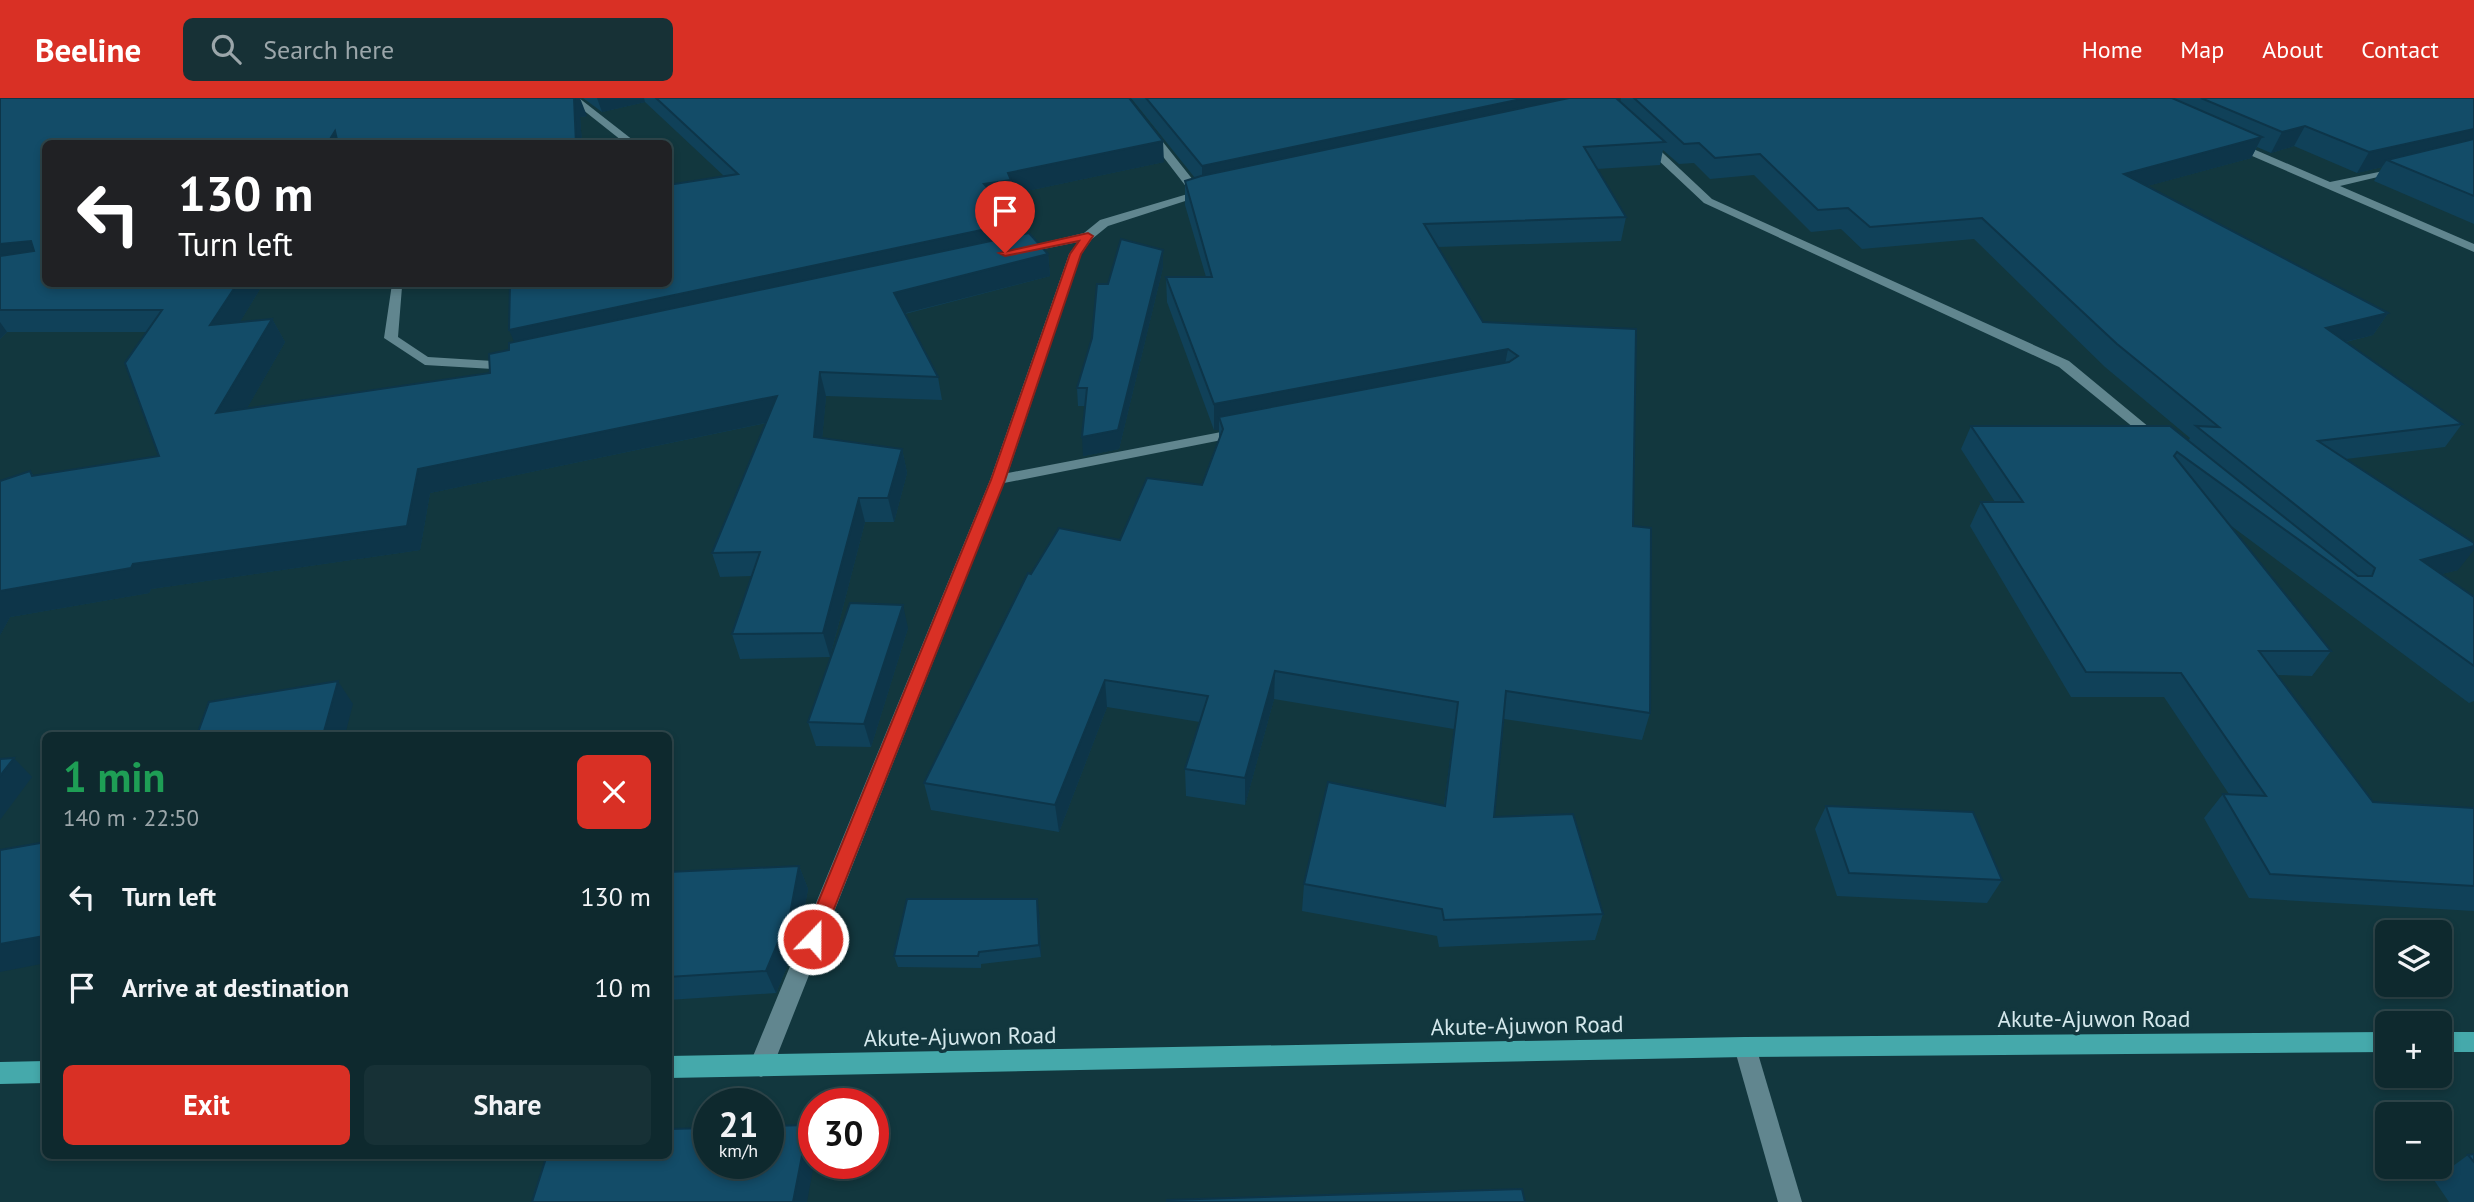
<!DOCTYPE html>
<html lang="en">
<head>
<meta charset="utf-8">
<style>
	body { margin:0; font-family:"PT Sans",sans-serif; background:#173136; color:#f1f3f6; height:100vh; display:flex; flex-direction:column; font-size:26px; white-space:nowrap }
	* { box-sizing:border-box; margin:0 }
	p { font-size:23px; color:#9ba6aa }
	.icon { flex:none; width:38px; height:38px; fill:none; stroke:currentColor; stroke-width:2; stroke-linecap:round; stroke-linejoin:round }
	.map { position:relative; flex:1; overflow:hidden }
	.side { position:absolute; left:42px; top:634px; width:630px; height:427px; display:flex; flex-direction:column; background:#0e292e; border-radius:10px; box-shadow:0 4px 10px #0003,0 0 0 2px #2e454a }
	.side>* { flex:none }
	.banner { position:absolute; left:42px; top:42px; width:630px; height:147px; border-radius:10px; box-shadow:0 4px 10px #0003,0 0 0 2px #2e454a; background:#202124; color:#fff; overflow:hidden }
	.tools { position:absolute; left:2375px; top:822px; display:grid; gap:14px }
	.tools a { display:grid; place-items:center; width:77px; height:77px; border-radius:10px; background:#0e292e; box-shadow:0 4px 10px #0003,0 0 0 2px #2e454a; font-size:35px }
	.speed { position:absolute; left:693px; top:990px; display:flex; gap:14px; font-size:35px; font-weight:700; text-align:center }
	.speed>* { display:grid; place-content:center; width:91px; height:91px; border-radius:50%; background:#0e292e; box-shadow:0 4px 10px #0003,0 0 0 2px #2e454a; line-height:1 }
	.speed small { font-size:18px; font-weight:400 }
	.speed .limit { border:10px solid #d22; background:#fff; color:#111 }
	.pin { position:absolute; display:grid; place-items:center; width:60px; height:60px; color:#fff; margin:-72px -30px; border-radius:50% 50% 50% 0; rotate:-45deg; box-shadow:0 0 7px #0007 }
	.pin .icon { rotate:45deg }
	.me { position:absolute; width:77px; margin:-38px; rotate:22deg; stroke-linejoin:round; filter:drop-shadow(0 0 5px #0008) }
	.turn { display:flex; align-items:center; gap:24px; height:147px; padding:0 21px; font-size:32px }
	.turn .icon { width:91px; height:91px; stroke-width:2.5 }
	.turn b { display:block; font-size:49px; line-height:60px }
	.round { display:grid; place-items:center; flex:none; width:74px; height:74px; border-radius:10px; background:#173136 }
	.overview { display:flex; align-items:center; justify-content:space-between; height:119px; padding:0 21px }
	h1 { font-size:42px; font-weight:700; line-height:52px; color:#1e9e55 }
	.cta { display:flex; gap:14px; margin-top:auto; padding:14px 21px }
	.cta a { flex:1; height:80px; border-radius:10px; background:#d93025; color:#fff; font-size:28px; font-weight:700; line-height:80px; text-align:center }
	.cta a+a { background:#173136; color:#f1f3f6 }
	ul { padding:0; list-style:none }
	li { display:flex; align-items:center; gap:21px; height:91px; padding:0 21px }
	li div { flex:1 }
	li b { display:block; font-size:26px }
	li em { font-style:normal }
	header { display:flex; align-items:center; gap:42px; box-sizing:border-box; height:98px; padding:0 35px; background:#d93025; color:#fff }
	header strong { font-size:33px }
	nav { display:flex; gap:38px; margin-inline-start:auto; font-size:24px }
	.search { width:490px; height:63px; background:#173136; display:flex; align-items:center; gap:18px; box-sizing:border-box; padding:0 24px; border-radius:10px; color:#9ba6aa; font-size:26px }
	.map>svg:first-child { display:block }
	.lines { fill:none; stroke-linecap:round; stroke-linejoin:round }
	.minor { fill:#61868f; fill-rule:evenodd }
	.major { fill:#45a9ab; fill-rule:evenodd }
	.wall { fill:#104159 }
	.shaded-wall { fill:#0d3549 }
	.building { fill:#134c68; stroke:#0d3549; stroke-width:2 }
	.route { fill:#d93025; stroke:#8d1f18; stroke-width:2 }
	.labels { text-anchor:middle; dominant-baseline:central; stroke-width:7; stroke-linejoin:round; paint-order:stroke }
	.near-street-label { font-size:23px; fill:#d4e8ec; stroke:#12373e }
</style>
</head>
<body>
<header>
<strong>Beeline</strong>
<div class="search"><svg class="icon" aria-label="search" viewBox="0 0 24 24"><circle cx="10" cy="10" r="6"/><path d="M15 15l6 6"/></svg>Search here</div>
<nav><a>Home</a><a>Map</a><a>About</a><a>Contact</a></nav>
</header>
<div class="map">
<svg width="2474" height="1104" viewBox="0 0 2474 1104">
	<rect width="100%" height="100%" fill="#12373e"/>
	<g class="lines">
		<g class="minor">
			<path d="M568,0H579L638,46H626Z"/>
			<path d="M1118,0H1128L1201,92L1207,91L1213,94L1108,128L1092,141L1081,156L1008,375L1242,330L1249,334L1242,338L1004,385L773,968L769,975L761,979L753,975L749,968L990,382L1069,156L1078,144L1019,156L1013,152L1084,135L1100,122L1191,95Z"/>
			<path d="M1641,42H1649L1712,101L2069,263L2167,344L2160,348L2155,347L2059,269L1704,105L1641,46Z"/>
			<path d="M2229,44H2237L2330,84L2403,69V73L2340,88L2474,146V154L2229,48Z"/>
			<path d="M392,186L402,189L398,239L428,259L493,263L513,259L520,263L518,266L493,271L425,267L384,240Z"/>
			<path d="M1745,939L1753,942L1756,949L1802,1104H1778L1734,949L1737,942Z"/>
		</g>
		<g class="major">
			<path d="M2387,934V954L1745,959L668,980V958L1745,939Z"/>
			<rect x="2440" y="934" width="34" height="20"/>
			<path d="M46,963V985L0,986V964Z"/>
		</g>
	</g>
	<g class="wall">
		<path d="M0,0L587,18L580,19L582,46H46L263,186L239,225L272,221L285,244L247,310L490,275L509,252L514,244L724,78L645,4L602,14L583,0H1129L1164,64L1013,96L1014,103L1001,105L1020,137L1048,156L1050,178L905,216L938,279L942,302L826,298L822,340L902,351L907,375L894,424H865L830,559L740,561L732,536L752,478L720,479L712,455L766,325L430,395L420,452L151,491L149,495L10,519L0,537V383L30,373L34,378L159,358L146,234H7L0,241Z"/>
		<path d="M1131,0H1616L1620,4L1621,0H2474V126L2374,83L2382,69L2357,75L2294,48L2271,55L2257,49L2251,60L2147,88L2388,215L2373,237L2346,244L2462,326L2445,349L2346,361L2458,472L2441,476L2474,499V603L2469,605L2230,427L2331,553L2312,578L2277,577L2373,704L2474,710V813L2249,800L2204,720L2223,696H2229L2164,599H2071L1970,428L1981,404H1995L1961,351L1971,328L2188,343L2190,340L2105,269L1974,141L1862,151L1841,131L1811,134L1754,77L1710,81L1694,65L1679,66L1663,52L1660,67L1597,71L1626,119L1621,143L1438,149L1483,224L1636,231L1633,428L1650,615L1642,642L1504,621L1494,719L1603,816L1595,842L1439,849L1437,838L1302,813L1304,786L1444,707L1454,631L1274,601L1245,707L1186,698L1185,671L1200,624L1107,609L1059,734L931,712L924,685L1031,476L1120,442L1202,387L1219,342V332H1214L1167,204L1166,179H1206L1185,107V83L1195,80Z"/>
		<path d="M1163,152V169L1119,351L1083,358L1085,308H1078L1077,290L1108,186Z"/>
		<path d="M908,530L871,649L816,648L808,624Z"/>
		<path d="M1826,708L2002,782L1987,805L1837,798L1815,731Z"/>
		<path d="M799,768L808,791L799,839L776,895L668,902V774Z"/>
		<path d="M1039,814L1041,859L981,866V870L898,869L894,858Z"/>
		<path d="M2474,1056V1104H2449L2434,1082L2468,1057Z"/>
	</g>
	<g class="shaded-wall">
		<path d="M574,0H580L587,18L580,19L582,46H576Z"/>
		<path d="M597,0H644L645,4L602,14Z"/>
		<path d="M1526,0H1615L1202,89V68Z"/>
		<path d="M2305,28L2294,48L2271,55L2282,34Z"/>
		<path d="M2474,31V48L2387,62L2382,69L2357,75L2369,54Z"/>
		<path d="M335,33L341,46H327Z"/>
		<path d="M2262,39L2251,60L2114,97L2124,76Z"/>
		<path d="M1163,43L1164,64L1013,96L1014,103L987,107L984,86L1008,75Z"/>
		<path d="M1019,124L1021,146L519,255L509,232Z"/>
		<path d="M31,143L46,164L0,170V146Z"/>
		<path d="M1163,152V169L1119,351L1083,358L1082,339Z"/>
		<path d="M1048,156L1050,178L898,217L894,195Z"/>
		<path d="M237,186H263L224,250L210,227Z"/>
		<path d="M2388,215L2373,237L2311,252L2326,230Z"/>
		<path d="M272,221L285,244L231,338L216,315Z"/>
		<path d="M0,224L7,234L0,241Z"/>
		<path d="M1508,251L1503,276L1219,319V332H1214V306Z"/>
		<path d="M820,274L826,298L820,363L814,339Z"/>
		<path d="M777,298L784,321L430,395L420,452L151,491L149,495L10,519L0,537V493L133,466L418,371Z"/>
		<path d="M902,351L907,375L894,424L888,400Z"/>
		<path d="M859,400L865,424L830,559L823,535Z"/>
		<path d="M2474,448V452L2458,472L2402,486L2421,462Z"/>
		<path d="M903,507L908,530L871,649L864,626Z"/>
		<path d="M1275,573L1274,601L1245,707V680Z"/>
		<path d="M1105,582L1107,609L1059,734L1055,707Z"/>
		<path d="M338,583L353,606L345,637H323Z"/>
		<path d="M14,660L32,679L0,722V678Z"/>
		<path d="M799,768L808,791L799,839L776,895L766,873Z"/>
		<path d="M1037,801L1039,814L1041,859L1039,847Z"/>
		<path d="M46,833V865L0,874V846Z"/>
		<path d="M808,1027L814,1041V1066L807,1104H793Z"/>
	</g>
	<g class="building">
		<path d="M0,0H574L576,46H338L335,33L327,46H46V186H237L210,227L272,221L216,315L490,275L489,256L509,252V245L1029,135L1048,156L894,195L938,279L820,274L814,339L902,351L888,400H859L823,535L732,536L760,454L712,455L777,298L418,371L407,428L133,466L131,470L0,493V383L30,373L32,378L159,358L125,265L162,212H0V158L34,153L31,143L0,146Z"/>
		<path d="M656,0H1129L1163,43L1008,75L1011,82L984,86L1019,124L509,232L510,186H668V87L738,76Z"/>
		<path d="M1146,0H1526L1202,68Z"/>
		<path d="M1569,0H1616L1665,44L1584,49L1626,119L1424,126L1483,224L1636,231L1633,428L1651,430L1650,615L1506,593L1494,719L1573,716L1603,816L1444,822L1442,811L1304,786L1328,684L1445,708L1458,604L1275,573L1245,680L1185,671L1208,598L1105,582L1055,707L924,685L1028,475L1031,476L1059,430L1120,442L1147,380L1202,387L1223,331L1219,319L1509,264L1518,258L1508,251L1214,306L1166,179H1212L1185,83L1201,78Z"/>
		<path d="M1634,0H2172L2262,39L2124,76L2388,215L2326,230L2462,326L2318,343L2474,445V448L2421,462L2474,499V568L2177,354L2174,358L2331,553H2259L2373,704L2474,710V788L2270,776L2223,696L2266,698L2181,575L2086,574L1981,404H2023L1971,328H2170L2358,478H2372L2375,470L2196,328L2219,329L2117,246L1982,120L1870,129L1848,110L1818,112L1760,56L1715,60L1699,45L1684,46Z"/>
		<path d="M2201,0H2474V31L2369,54L2305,28L2282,34Z"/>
		<path d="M2474,41V98L2387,62Z"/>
		<path d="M1121,141L1163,152L1118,332L1082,339L1087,290H1077L1092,240L1097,186H1108Z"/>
		<path d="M850,505L903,507L864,626L808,624Z"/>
		<path d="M338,583L323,637H197L209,604Z"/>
		<path d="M14,660L0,678V661Z"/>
		<path d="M1826,708L1973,714L2002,782L1849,775Z"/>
		<path d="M46,744V833L44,838L0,846V752Z"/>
		<path d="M799,768L790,816L766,873L668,879V774Z"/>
		<path d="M907,801H1037L1039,847L979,854L978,858H894Z"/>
		<path d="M808,1027L793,1104H532L547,1057H668V1031L709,1030V1066H768V1028Z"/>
		<path d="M2474,1056V1064L2468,1057Z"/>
		<path d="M1522,1091L1525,1104H1167V1102Z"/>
	</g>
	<path class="route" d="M1088,135L1093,138L1081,156L1005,382L822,841L820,847H806L803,841L991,382L1070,156L1079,143L1005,158L999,155Z"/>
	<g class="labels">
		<g class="near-street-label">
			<text x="2094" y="920">Akute-Ajuwon Road</text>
			<text transform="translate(1527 927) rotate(-1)">Akute-Ajuwon Road</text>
			<text transform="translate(960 938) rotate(-1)">Akute-Ajuwon Road</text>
		</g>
	</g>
</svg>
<div class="tools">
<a><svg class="icon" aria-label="layers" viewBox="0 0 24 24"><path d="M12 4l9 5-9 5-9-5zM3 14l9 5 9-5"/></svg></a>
<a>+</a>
<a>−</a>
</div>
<div class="speed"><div>21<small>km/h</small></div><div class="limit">30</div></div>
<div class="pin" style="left:1005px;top:155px;background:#d93025"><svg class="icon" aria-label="arrive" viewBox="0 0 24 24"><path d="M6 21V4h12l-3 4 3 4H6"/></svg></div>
<svg class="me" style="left:813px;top:841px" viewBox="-20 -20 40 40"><circle r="17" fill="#d93025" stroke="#fff" stroke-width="3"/><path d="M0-11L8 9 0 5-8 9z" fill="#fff"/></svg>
<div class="banner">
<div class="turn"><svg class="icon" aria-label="left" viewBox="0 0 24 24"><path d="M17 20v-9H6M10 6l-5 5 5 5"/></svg><div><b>130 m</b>Turn left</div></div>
</div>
<section class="side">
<div class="overview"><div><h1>1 min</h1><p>140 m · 22:50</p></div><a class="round" style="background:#d93025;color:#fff"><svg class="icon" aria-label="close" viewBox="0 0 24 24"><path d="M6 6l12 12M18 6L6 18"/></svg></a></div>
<ul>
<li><svg class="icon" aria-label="left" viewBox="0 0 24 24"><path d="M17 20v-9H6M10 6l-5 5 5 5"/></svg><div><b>Turn left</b></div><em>130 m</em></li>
<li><svg class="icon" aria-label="arrive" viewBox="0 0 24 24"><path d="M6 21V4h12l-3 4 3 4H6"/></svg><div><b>Arrive at destination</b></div><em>10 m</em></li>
</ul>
<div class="cta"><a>Exit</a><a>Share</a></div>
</section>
</div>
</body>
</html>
